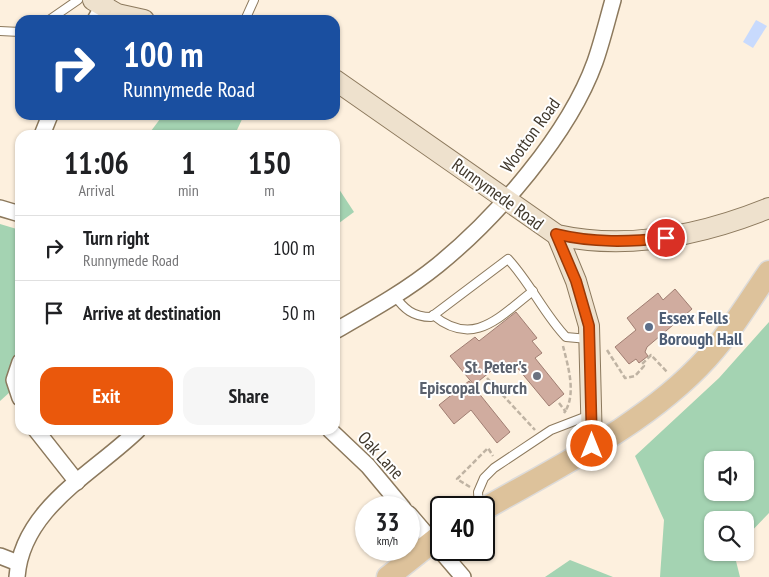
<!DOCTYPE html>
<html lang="en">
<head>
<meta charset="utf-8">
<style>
	body { margin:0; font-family:"PT Sans Narrow",sans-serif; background:#f6f6f6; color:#202124; height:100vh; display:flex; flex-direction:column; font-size:19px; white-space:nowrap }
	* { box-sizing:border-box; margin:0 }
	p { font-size:16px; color:#757577 }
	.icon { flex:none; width:28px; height:28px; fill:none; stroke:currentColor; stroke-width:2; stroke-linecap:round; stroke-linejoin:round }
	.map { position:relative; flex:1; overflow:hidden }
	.details { position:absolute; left:15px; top:130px; width:325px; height:305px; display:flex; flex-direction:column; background:#fff; border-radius:15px; box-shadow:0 1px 4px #0004 }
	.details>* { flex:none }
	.hud { position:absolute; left:15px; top:15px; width:325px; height:105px; border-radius:15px; box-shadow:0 1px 4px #0004; background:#1a4fa0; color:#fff; overflow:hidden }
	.fabs { position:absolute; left:704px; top:451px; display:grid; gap:10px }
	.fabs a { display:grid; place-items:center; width:50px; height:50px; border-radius:10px; background:#fff; box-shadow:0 1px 4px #0004; font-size:25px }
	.speed { position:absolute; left:355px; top:496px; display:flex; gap:10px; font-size:25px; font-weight:700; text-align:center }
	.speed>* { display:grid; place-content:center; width:65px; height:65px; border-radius:50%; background:#fff; box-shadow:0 1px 4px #0004; line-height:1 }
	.speed small { font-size:12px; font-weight:400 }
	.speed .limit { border:2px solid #111; border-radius:8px; background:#fff; color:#111 }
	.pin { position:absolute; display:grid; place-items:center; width:42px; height:42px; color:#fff; margin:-21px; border:2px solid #fff; border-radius:50%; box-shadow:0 1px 5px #0007 }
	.me { position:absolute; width:55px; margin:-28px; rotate:0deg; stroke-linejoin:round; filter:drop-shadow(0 0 4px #0008) }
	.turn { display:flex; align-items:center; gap:18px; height:105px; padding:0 25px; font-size:22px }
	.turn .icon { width:65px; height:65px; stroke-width:2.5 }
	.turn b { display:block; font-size:35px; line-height:42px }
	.eta { display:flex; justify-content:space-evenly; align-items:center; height:85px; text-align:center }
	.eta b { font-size:30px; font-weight:700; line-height:35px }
	.button { display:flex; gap:10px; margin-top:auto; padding:10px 25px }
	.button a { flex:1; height:58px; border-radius:15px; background:#ea580c; color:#fff; font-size:20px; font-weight:700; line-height:58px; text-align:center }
	.button a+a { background:#f6f6f6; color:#202124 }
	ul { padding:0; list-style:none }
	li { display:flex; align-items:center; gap:15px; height:65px; padding:0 25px; border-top:1px solid #e0e0e0 }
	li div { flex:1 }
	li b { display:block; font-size:19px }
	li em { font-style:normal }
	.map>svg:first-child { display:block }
	.green { fill:#a4d3b2; fill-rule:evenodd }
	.water { fill:#c8dafd }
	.building { fill:#d0ac9f; stroke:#a07e72 }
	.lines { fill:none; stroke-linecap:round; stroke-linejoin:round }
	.lane-casing { stroke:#8c795d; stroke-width:10 }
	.street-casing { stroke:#8c795d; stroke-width:18 }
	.secondary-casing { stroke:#8c795d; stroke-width:22 }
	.primary-casing { stroke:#dddbd9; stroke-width:25 }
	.path { stroke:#bfb3a3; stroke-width:2.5; stroke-dasharray:5 2.5; stroke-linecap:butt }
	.lane { stroke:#fff; stroke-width:8 }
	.street { stroke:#fff; stroke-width:15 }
	.secondary { stroke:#eee1cd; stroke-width:20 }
	.primary { stroke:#ddc29b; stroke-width:22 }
	.route-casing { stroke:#983908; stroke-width:12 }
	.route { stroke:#ea580c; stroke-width:9 }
	.service-dot { fill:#5c6f8a; stroke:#fff; stroke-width:2 }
	.worship-dot { fill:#6b7280; stroke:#fff; stroke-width:2 }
	.labels { text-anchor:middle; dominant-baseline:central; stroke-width:4; stroke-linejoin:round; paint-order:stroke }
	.street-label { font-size:18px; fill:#40382c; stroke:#fff }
	.service-label { font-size:18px; font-weight:bold; fill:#4e5e75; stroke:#fff; text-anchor:start }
	.worship-label { font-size:18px; font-weight:bold; fill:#5b616d; stroke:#fff; text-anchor:end }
</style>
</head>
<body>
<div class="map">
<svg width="769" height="577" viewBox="0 0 769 577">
	<rect width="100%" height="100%" fill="#fdf0de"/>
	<g class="green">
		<path d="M163,115H244L237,130L253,135H148Z"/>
		<path d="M335,183L354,212L335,226Z"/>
		<path d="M0,224L20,230V383L0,401Z"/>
		<path d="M769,322V513L745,538V520H712V552L734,553L740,577H660L664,520L635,456L719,378ZM712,460H745V492H712Z"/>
		<path d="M570,560L613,577H545Z"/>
	</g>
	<path class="water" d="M756,20L767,26L753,48L743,42Z"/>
	<g class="building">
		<path d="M675,289L692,309L647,347L645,352L648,356L639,363L636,359L629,364L615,347L636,330L627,318L658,293L663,300Z"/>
		<path d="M516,312L537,338L532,341L542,353L535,358L564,394L549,406L515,365L508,371L501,363L474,385L450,356L475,337L479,341Z"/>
		<path d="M469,381L510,432L497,443L471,410L454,424L439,405Z"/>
	</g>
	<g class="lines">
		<g class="lane-casing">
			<g id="lane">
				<path d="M49,20L78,0"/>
				<path d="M245,20L254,0"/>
				<path d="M0,31L20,32"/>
				<path d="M394,295C404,309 413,317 431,317L508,259C531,284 544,314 566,337L588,339"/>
				<path d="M433,315C474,349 500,316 533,291"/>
				<path d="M479,508L478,492L484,478L494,468L551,430L590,415"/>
			</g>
		</g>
		<g class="street-casing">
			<g id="street">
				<path d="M95,20L106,0"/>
				<path d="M42,135L50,115"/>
				<path d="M0,208L20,214"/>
				<path d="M335,331C370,311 406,291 438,265C497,217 569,134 595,62C602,42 607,21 613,0"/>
				<path d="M20,362L14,380L20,398"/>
				<path d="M36,430L77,482"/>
				<path d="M330,430L368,466L403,508"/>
				<path d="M409,514L463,577"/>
				<path d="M0,556L18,563"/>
				<path d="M17,577C22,508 94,473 138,430"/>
			</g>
		</g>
		<g class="secondary-casing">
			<g id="secondary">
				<path d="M93,0L117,14L144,20"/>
				<path d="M335,80L557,235C629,251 702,235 769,208"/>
				<path d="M557,235L576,281L589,326L592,446"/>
			</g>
		</g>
		<g class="primary-casing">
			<g id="primary">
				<path d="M484,509C559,466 648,423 707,358C731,332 749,301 769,272"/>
				<path d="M388,577L441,535"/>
			</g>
		</g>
		<g class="path">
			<path d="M563,346C568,366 577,395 564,413"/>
			<path d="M607,350L625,378L635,376L644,366L642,364L651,355L668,373"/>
			<path d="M487,378L535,430"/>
			<path d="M559,403L566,412"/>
			<path d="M470,487L457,479L488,448L493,456"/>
		</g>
		<use href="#lane" class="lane"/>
		<use href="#street" class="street"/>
		<use href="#secondary" class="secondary"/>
		<use href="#primary" class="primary"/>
	</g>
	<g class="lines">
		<g class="route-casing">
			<path id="route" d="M592,446L589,326L576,281L556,234C593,243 629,242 666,238"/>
		</g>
		<use href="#route" class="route"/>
	</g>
	<circle class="service-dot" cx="649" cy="327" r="5"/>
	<circle class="worship-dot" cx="537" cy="376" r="5"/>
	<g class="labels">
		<g class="street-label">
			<text transform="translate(530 135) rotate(-54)">Wootton Road</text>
			<text transform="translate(498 194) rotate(36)">Runnymede Road</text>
			<text transform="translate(381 455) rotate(47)">Oak Lane</text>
		</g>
		<g class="service-label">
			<text x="659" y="317">Essex Fells<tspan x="659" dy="21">Borough Hall</tspan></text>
		</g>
		<g class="worship-label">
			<text x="527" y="366">St. Peter's<tspan x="527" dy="21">Episcopal Church</tspan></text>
		</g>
	</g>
</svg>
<div class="fabs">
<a><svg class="icon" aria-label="sound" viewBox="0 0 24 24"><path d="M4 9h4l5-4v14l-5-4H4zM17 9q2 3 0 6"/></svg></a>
<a><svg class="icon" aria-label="search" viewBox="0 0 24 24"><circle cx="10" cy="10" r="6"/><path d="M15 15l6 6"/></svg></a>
</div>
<div class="speed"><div>33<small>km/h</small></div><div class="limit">40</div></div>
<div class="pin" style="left:666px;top:238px;background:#d93025"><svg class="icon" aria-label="arrive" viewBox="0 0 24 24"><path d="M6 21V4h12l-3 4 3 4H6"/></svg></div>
<svg class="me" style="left:592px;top:446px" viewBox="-20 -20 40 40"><circle r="17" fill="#ea580c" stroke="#fff" stroke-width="3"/><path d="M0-11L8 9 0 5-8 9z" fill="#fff"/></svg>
<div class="hud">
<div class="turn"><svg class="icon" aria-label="right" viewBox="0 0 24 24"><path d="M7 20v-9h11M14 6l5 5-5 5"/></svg><div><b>100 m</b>Runnymede Road</div></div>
</div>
<section class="details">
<div class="eta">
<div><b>11:06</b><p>Arrival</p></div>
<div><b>1</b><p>min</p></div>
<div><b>150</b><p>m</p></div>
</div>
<ul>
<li><svg class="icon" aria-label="right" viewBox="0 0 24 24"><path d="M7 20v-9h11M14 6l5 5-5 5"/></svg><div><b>Turn right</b><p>Runnymede Road</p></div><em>100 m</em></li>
<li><svg class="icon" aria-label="arrive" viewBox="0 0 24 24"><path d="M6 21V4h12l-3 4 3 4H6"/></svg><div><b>Arrive at destination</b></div><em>50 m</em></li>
</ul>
<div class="button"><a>Exit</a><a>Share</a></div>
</section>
</div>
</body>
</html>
